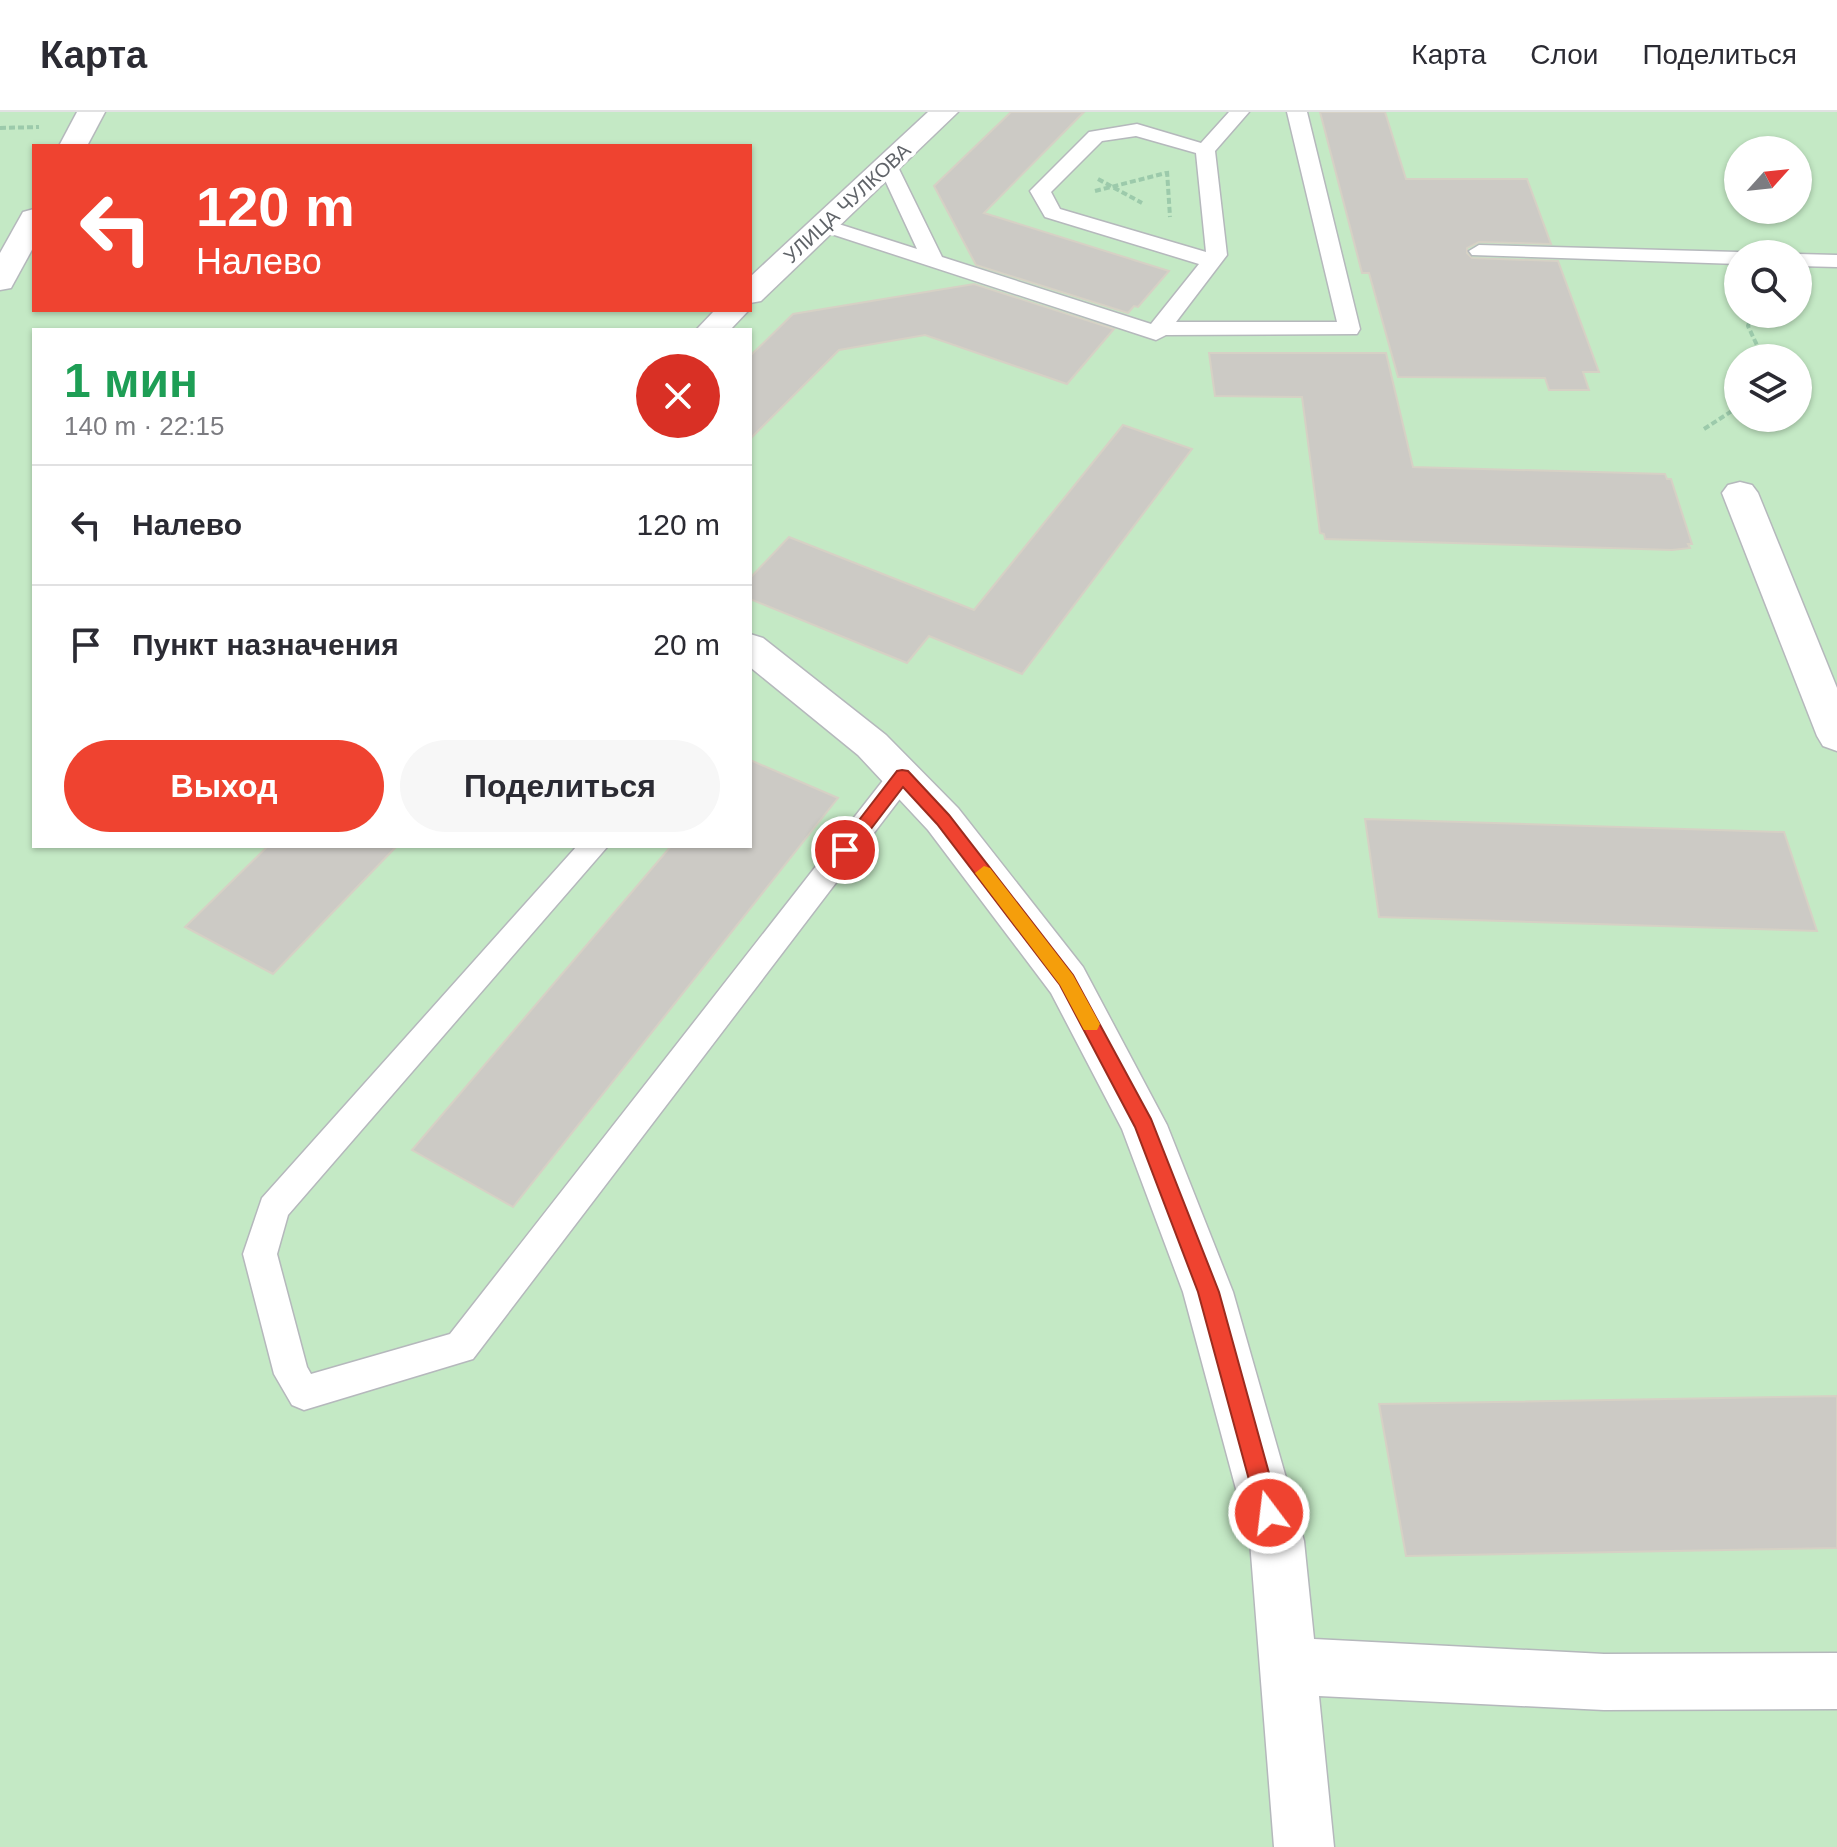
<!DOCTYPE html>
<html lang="ru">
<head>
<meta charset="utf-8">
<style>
	body { margin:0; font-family:Arial,sans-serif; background:#f7f7f7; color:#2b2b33; height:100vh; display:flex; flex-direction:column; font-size:30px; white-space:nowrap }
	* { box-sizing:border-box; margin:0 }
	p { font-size:26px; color:#7c7c81 }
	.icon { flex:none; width:44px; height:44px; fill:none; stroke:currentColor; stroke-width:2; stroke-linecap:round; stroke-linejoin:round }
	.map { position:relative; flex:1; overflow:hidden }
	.sheet { position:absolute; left:32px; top:216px; width:720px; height:520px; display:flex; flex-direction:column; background:#fff; border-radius:0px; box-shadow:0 2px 6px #0004 }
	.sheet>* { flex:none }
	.hud { position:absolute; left:32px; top:32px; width:720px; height:168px; border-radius:0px; box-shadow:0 2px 6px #0004; background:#ef4330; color:#fff; overflow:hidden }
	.needle { width:52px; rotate:63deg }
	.tools { position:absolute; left:1724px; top:24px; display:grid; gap:16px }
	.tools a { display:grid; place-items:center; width:88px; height:88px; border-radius:50%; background:#fff; box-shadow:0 2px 6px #0004; font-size:40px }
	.pin { position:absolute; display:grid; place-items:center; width:68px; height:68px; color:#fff; margin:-34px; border:4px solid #fff; border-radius:50%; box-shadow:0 2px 8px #0007 }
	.me { position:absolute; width:88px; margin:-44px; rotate:345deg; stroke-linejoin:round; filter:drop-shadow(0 0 6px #0008) }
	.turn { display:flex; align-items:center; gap:28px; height:168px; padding:0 32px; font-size:36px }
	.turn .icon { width:104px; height:104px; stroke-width:2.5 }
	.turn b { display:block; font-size:56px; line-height:68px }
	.round { display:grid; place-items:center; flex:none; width:84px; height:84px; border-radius:42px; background:#f7f7f7 }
	.head { display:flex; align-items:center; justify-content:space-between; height:136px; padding:0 32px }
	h1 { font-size:48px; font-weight:600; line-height:60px; color:#1e9e55 }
	.primary-button { display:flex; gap:16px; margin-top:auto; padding:16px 32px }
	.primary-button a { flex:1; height:92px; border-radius:48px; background:#ef4330; color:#fff; font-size:32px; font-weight:600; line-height:92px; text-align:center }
	.primary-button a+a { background:#f7f7f7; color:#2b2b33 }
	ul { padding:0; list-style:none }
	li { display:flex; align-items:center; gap:24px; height:120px; padding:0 32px; border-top:2px solid #e1e1e2 }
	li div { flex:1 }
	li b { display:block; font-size:30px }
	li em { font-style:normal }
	header { display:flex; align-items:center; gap:48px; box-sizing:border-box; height:112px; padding:0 40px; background:#fff; border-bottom:2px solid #e1e1e2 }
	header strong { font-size:38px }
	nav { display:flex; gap:44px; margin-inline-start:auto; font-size:28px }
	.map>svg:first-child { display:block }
	.green { fill:#c4e9c5; fill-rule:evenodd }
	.building { fill:#cccac5; stroke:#d6d1c5; stroke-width:2 }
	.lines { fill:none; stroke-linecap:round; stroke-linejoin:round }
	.lane-casing { stroke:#b5b8bc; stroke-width:3 }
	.street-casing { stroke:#b5b8bc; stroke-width:3 }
	.path { stroke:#9ccaab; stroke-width:4; stroke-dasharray:6 3; stroke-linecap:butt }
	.lane { fill:#fff; fill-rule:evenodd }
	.street { fill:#fff; fill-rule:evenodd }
	.route { fill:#ef4330; stroke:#9b2c1f; stroke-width:2 }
	.slow { fill:#f59e0b }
	.labels { text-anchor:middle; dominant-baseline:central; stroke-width:8; stroke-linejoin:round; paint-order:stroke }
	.far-street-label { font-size:20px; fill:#5f6368; stroke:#fff }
</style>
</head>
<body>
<header>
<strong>Карта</strong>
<nav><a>Карта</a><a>Слои</a><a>Поделиться</a></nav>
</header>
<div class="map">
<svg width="1837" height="1735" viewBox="0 0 1837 1735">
	<rect width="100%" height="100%" fill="#f1efe8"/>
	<path class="green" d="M0,0H1837V1735H0ZM34,34H750V198H34ZM1738,38H1798V98H1738ZM1738,142H1798V202H1738ZM34,218H750V734H34ZM1738,246H1798V306H1738Z"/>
	<g class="building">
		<path d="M1011,0H1084L984,101L1169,159L1138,195L1134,194L1128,201L976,153L934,74Z"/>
		<path d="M1320,0H1385L1406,67H1527L1551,132L1479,130L1467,136V141L1472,146L1558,149L1599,260H1583L1589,278H1549L1545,266L1398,265L1369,161H1362Z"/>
		<path d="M974,172L1114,217L1067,272L925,223L839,238L750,327V244L793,202Z"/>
		<path d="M1209,241H1386L1413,355L1665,362L1667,367H1671L1692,432H1688L1690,436L1672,438L1325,427L1324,422L1320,421L1302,285L1215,284Z"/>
		<path d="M1123,313L1192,337L1022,562L929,524L907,551L750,487V466L789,425L974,498Z"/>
		<path d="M750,648L838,686L513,1095L412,1038L671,734H750Z"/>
		<path d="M1365,707L1784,720L1817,819L1379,805Z"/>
		<path d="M268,734H397L273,862L185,815Z"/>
		<path d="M1837,1284V1436L1406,1444L1379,1292Z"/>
	</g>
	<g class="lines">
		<g class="lane-casing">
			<g id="lane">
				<path d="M1229,0H1249L1215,39L1227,143L1176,210H1337L1287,0H1307L1360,217L1357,222L1166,223L1156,228L816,117L813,113L823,107L917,137L878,53L888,47L895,49L942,145L1151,212L1199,152L1045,105L1030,79L1089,20L1137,12L1201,31ZM1136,24L1196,41L1206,140L1060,97L1051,80L1102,29Z"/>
				<path d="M1479,133L1738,140L1746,142H1738V152L1472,143L1469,139Z"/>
				<path d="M1797,142H1798L1837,143V155L1798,154Z"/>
				<path d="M902,654L912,657L916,664L912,671L473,1247L304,1298L292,1293L274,1262L243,1142L262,1086L577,734H608L288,1103L277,1142L307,1255L311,1262L450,1222L892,657Z"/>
			</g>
		</g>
		<g class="street-casing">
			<g id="street">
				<path d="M77,0H105L87,34H59Z"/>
				<path d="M928,0H958L761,189L750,191V165Z"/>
				<path d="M34,97V134L11,176L0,178V141L23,100Z"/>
				<path d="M715,198H749L730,218H696Z"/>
				<path d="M1740,370L1752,373L1758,381L1837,576V639L1823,634L1817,624L1722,381L1728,373Z"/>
				<path d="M750,522L763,526L886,623L958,696L1083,855L1167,1013L1233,1180L1304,1429L1314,1527L1604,1542L1837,1541V1597L1604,1598L1319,1584L1334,1735H1274L1250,1429L1183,1180L1122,1017L1051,881L928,718L858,643L750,555Z"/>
			</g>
		</g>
		<g class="path">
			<path d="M0,16L39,15"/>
			<path d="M1167,59L1170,105"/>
			<path d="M1098,67L1142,91"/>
			<path d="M1095,79L1166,61"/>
			<path d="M1752,202L1748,214L1763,246"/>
			<path d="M1704,317L1738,295"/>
		</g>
		<use href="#lane" class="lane"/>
		<use href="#street" class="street"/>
	</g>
	<path class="route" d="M902,658L908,659L949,703L1073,863L1151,1007L1219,1180L1280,1401L1277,1409L1269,1412L1261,1409L1258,1401L1198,1180L1135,1015L1060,873L937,712L903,675L851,743L845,745L836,738L897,659Z"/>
	<path class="slow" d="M984,754L990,756L1073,863L1100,912L1097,918H1084L1060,873L978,765L975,761Z"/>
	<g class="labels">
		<g class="far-street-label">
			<text transform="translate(847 91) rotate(-43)">УЛИЦА ЧУЛКОВА</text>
		</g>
	</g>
</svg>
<div class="tools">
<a><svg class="needle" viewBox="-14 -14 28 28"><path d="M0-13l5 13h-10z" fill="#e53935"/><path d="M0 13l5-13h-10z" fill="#7c7c81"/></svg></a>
<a><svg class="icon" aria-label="search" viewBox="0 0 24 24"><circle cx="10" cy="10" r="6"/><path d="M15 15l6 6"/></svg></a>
<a><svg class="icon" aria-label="layers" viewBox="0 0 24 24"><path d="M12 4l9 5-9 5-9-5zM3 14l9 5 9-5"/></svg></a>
</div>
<div class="pin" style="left:845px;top:738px;background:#d93025"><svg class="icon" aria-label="arrive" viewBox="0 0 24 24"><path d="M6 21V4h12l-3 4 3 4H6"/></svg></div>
<svg class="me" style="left:1269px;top:1401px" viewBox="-20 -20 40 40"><circle r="17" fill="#ef4330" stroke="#fff" stroke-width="3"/><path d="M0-11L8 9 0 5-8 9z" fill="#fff"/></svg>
<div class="hud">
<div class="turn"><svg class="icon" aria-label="left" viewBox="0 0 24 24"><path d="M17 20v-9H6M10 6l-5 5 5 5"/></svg><div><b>120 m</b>Налево</div></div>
</div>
<section class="sheet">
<div class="head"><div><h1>1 мин</h1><p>140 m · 22:15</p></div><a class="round" style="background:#d93025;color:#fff"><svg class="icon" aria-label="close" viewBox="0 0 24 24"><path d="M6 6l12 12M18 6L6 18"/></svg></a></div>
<ul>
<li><svg class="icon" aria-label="left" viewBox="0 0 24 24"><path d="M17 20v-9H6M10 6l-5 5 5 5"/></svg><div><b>Налево</b></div><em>120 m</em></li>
<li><svg class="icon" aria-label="arrive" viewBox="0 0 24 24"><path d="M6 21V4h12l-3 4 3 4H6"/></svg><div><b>Пункт назначения</b></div><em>20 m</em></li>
</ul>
<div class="primary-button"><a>Выход</a><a>Поделиться</a></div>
</section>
</div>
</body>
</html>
